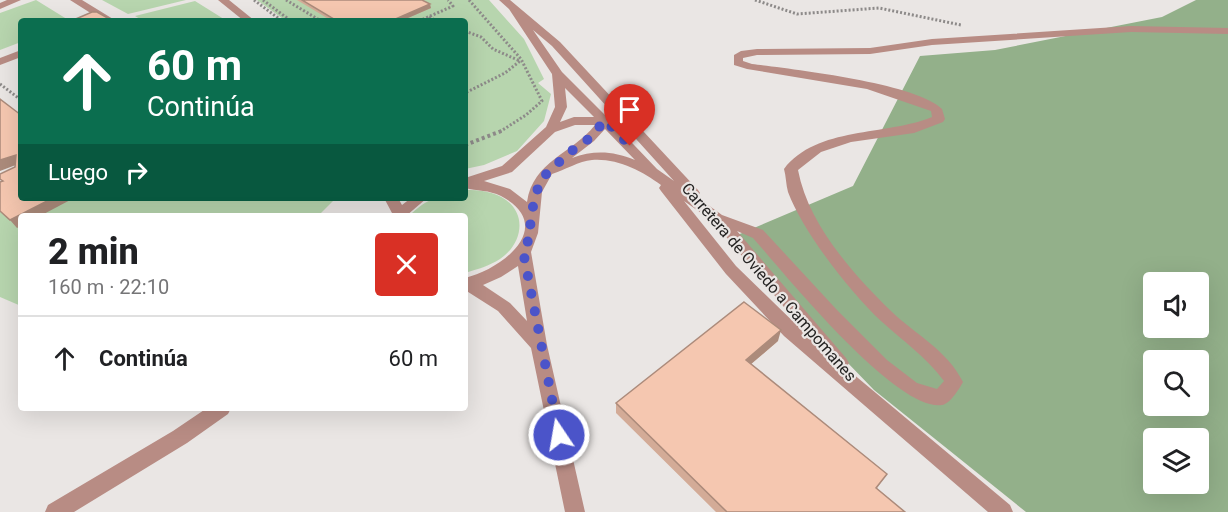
<!DOCTYPE html>
<html lang="es">
<head>
<meta charset="utf-8">
<style>
	body { margin:0; font-family:Roboto,sans-serif; background:#f2f2f2; color:#202124; height:100vh; display:flex; flex-direction:column; font-size:22px; white-space:nowrap }
	* { box-sizing:border-box; margin:0 }
	p { font-size:20px; color:#757577 }
	.icon { flex:none; width:33px; height:33px; fill:none; stroke:currentColor; stroke-width:2; stroke-linecap:round; stroke-linejoin:round }
	.map { position:relative; flex:1; overflow:hidden }
	.sheet { position:absolute; left:18px; top:213px; width:450px; height:198px; display:flex; flex-direction:column; background:#fff; border-radius:6px; box-shadow:0 6px 24px #0002 }
	.sheet>* { flex:none }
	.hud { position:absolute; left:18px; top:18px; width:450px; height:183px; border-radius:6px; box-shadow:0 6px 24px #0002; background:#0b6e4f; color:#fff; overflow:hidden }
	.buttons { position:absolute; left:1143px; top:272px; display:grid; gap:12px }
	.buttons a { display:grid; place-items:center; width:66px; height:66px; border-radius:6px; background:#fff; box-shadow:0 6px 24px #0002; font-size:30px }
	.pin { position:absolute; display:grid; place-items:center; width:51px; height:51px; color:#fff; margin:-62px -26px; border-radius:50% 50% 50% 0; rotate:-45deg; box-shadow:0 0 6px #0007 }
	.pin .icon { rotate:45deg }
	.me { position:absolute; width:66px; margin:-33px; rotate:348deg; stroke-linejoin:round; filter:drop-shadow(0 0 4px #0008) }
	.turn { display:flex; align-items:center; gap:21px; height:126px; padding:0 30px; font-size:27px }
	.turn .icon { width:78px; height:78px; stroke-width:2.5 }
	.turn b { display:block; font-size:42px; line-height:51px }
	.then { display:flex; align-items:center; height:57px; padding:0 30px; background:#0003; gap:12px; font-size:22px }
	.round { display:grid; place-items:center; flex:none; width:63px; height:63px; border-radius:6px; background:#f2f2f2 }
	.overview { display:flex; align-items:center; justify-content:space-between; height:102px; padding:0 30px }
	h1 { font-size:36px; font-weight:800; line-height:45px }
	ul { padding:0; list-style:none }
	li { display:flex; align-items:center; gap:18px; height:84px; padding:0 30px; border-top:2px solid #e0e0e0 }
	li div { flex:1 }
	li b { display:block; font-size:22px }
	li em { font-style:normal }
	.map>svg:first-child { display:block }
	.green { fill:#b7d5ae }
	.forest { fill:#93b08a; fill-rule:evenodd }
	.lines { fill:none; stroke-linecap:round; stroke-linejoin:round }
	.path-far1 { stroke:#8d8a89; stroke-width:3; stroke-dasharray:2 2; stroke-linecap:butt }
	.path { stroke:#8d8a89; stroke-width:4; stroke-dasharray:3 3; stroke-linecap:butt }
	.minor { fill:#b88c84; fill-rule:evenodd }
	.wall { fill:#d3ab97 }
	.shaded-wall { fill:#ac8b7b }
	.building { fill:#f5c7b0; stroke:#ac8b7b; stroke-width:1.5 }
	.route { stroke:#4b54c9; stroke-width:10; stroke-dasharray:0 18 }
	.labels { text-anchor:middle; dominant-baseline:central; stroke-width:4.5; stroke-linejoin:round; paint-order:stroke }
	.street-label { font-size:16px; fill:#252423; stroke:#eae6e4 }
</style>
</head>
<body>
<div class="map">
<svg width="1228" height="512" viewBox="0 0 1228 512">
	<rect width="100%" height="100%" fill="#eae6e4"/>
	<g class="green">
		<path d="M36,0L70,21H21V42L0,50V13Z"/>
		<path d="M102,0H186L128,14Z"/>
		<path d="M257,0H489L524,39L544,79L538,83L551,94L544,121L517,151L484,165L465,169V21H286Z"/>
		<path d="M195,1L227,21H134L140,19L135,16Z"/>
		<path d="M0,189L21,198H336L318,216H21V306L0,297Z"/>
		<path d="M465,190C479,190 494,191 506,200C528,216 521,245 500,259C489,266 478,269 465,273V216H409C431,195 436,198 465,198Z"/>
	</g>
	<path class="forest" d="M1196,0H1228V512H1026L874,390L728,239L853,186L920,56L995,50L1162,17ZM1154,282H1198V327H1154ZM1154,360H1198V405H1154ZM1154,438H1198V483H1154Z"/>
	<g class="lines">
		<g class="path-far1">
			<path d="M254,0L282,21"/>
			<path d="M263,0L291,21"/>
			<path d="M286,0L321,21"/>
			<path d="M469,0L521,59L542,101L526,115L501,131"/>
			<path d="M755,0L797,14L879,8L961,25"/>
			<path d="M429,17L437,21"/>
			<path d="M419,21L453,6L448,0"/>
			<path d="M465,31L481,37L493,49L520,61L505,73L465,93"/>
			<path d="M0,84L21,100"/>
		</g>
		<path class="path" d="M465,145L504,130"/>
		<g class="minor">
			<path d="M7,0H21L0,9V3Z"/>
			<path d="M70,0H82L113,19L112,21H98L100,19Z"/>
			<path d="M218,0H229L255,21H244Z"/>
			<path d="M499,0H510L560,42L698,190L700,193L697,197L722,215L763,230L837,310L887,360L917,383L937,389L944,381C925,356 904,342 881,321C850,292 803,232 788,192C786,185 786,176 784,169C817,126 886,136 932,117L931,111L867,89L747,69L734,65V55L741,51L757,49L870,48L932,39L1131,26L1228,28V34L1131,32L932,45L870,54L757,55L743,58V61L752,64C792,69 916,83 942,109L945,119L943,122L914,133L851,142L821,152L798,170C808,224 853,274 891,311C916,335 947,350 963,382C959,389 950,404 942,405C896,412 784,273 753,238L737,231L846,358L849,363L846,368L1010,505L1013,512H988L784,336L726,274L661,191L659,188L661,185C642,171 617,158 592,160C579,161 565,170 552,174L542,192L538,233L531,252L547,345L585,512H565L531,348L498,311L465,290V278C503,269 557,226 501,196C489,190 477,191 465,188V178L502,166L546,127L555,107L552,74L509,9ZM533,30L552,46L674,181L657,169L613,123L612,118L607,117L562,72ZM565,88L594,117H574L560,122L567,107ZM575,125H595C572,154 533,161 527,202L510,189L484,181L512,172L555,132ZM605,129L635,160C613,151 594,150 572,158L594,141ZM684,201L714,222L807,335L736,266ZM518,266L527,321L510,303L483,285L501,277Z"/>
			<path d="M21,50V57L0,65V58Z"/>
			<path d="M384,198H398L402,205L411,198H427L406,216H390L392,213Z"/>
			<path d="M207,408H231L228,414L187,443L74,512H45L48,505L173,431Z"/>
		</g>
	</g>
	<g class="wall">
		<path d="M297,0H422L431,8L401,21H332Z"/>
		<path d="M778,341L751,364L887,474L877,488L905,512H716L616,413V403Z"/>
	</g>
	<g class="shaded-wall">
		<path d="M430,4L431,8L401,21H391Z"/>
		<path d="M16,155L21,163L0,171V160Z"/>
		<path d="M53,198H74L40,216H21V226L17,228L10,220Z"/>
		<path d="M781,330L778,341L744,370L746,360Z"/>
	</g>
	<g class="building">
		<path d="M302,0H422L430,4L391,21H337Z"/>
		<path d="M92,12H97L113,21H71Z"/>
		<path d="M0,99L21,115V198H53L10,220L0,211V182L3,181L0,179V174L15,167L16,155L0,160Z"/>
		<path d="M744,302L781,330L746,360L887,474L876,488L905,512H727L616,403Z"/>
	</g>
	<g class="lines">
		<path class="route" d="M559,435L523,251L531,235L530,218L540,180L570,152L590,138L605,120L630,146"/>
	</g>
	<g class="labels">
		<g class="street-label">
			<text transform="translate(769 282) rotate(49)">Carretera de Oviedo a Campomanes</text>
		</g>
	</g>
</svg>
<div class="buttons">
<a><svg class="icon" aria-label="sound" viewBox="0 0 24 24"><path d="M4 9h4l5-4v14l-5-4H4zM17 9q2 3 0 6"/></svg></a>
<a><svg class="icon" aria-label="search" viewBox="0 0 24 24"><circle cx="10" cy="10" r="6"/><path d="M15 15l6 6"/></svg></a>
<a><svg class="icon" aria-label="layers" viewBox="0 0 24 24"><path d="M12 4l9 5-9 5-9-5zM3 14l9 5 9-5"/></svg></a>
</div>
<div class="pin" style="left:630px;top:146px;background:#d93025"><svg class="icon" aria-label="arrive" viewBox="0 0 24 24"><path d="M6 21V4h12l-3 4 3 4H6"/></svg></div>
<svg class="me" style="left:559px;top:435px" viewBox="-20 -20 40 40"><circle r="17" fill="#4b54c9" stroke="#fff" stroke-width="3"/><path d="M0-11L8 9 0 5-8 9z" fill="#fff"/></svg>
<div class="hud">
<div class="turn"><svg class="icon" aria-label="ahead" viewBox="0 0 24 24"><path d="M12 20V5M6 11l6-6 6 6"/></svg><div><b>60 m</b>Continúa</div></div>
<div class="then">Luego<svg class="icon" aria-label="right" viewBox="0 0 24 24"><path d="M7 20v-9h11M14 6l5 5-5 5"/></svg></div>
</div>
<section class="sheet">
<div class="overview"><div><h1>2 min</h1><p>160 m · 22:10</p></div><a class="round" style="background:#d93025;color:#fff"><svg class="icon" aria-label="close" viewBox="0 0 24 24"><path d="M6 6l12 12M18 6L6 18"/></svg></a></div>
<ul>
<li><svg class="icon" aria-label="ahead" viewBox="0 0 24 24"><path d="M12 20V5M6 11l6-6 6 6"/></svg><div><b>Continúa</b></div><em>60 m</em></li>
</ul>
</section>
</div>
</body>
</html>
